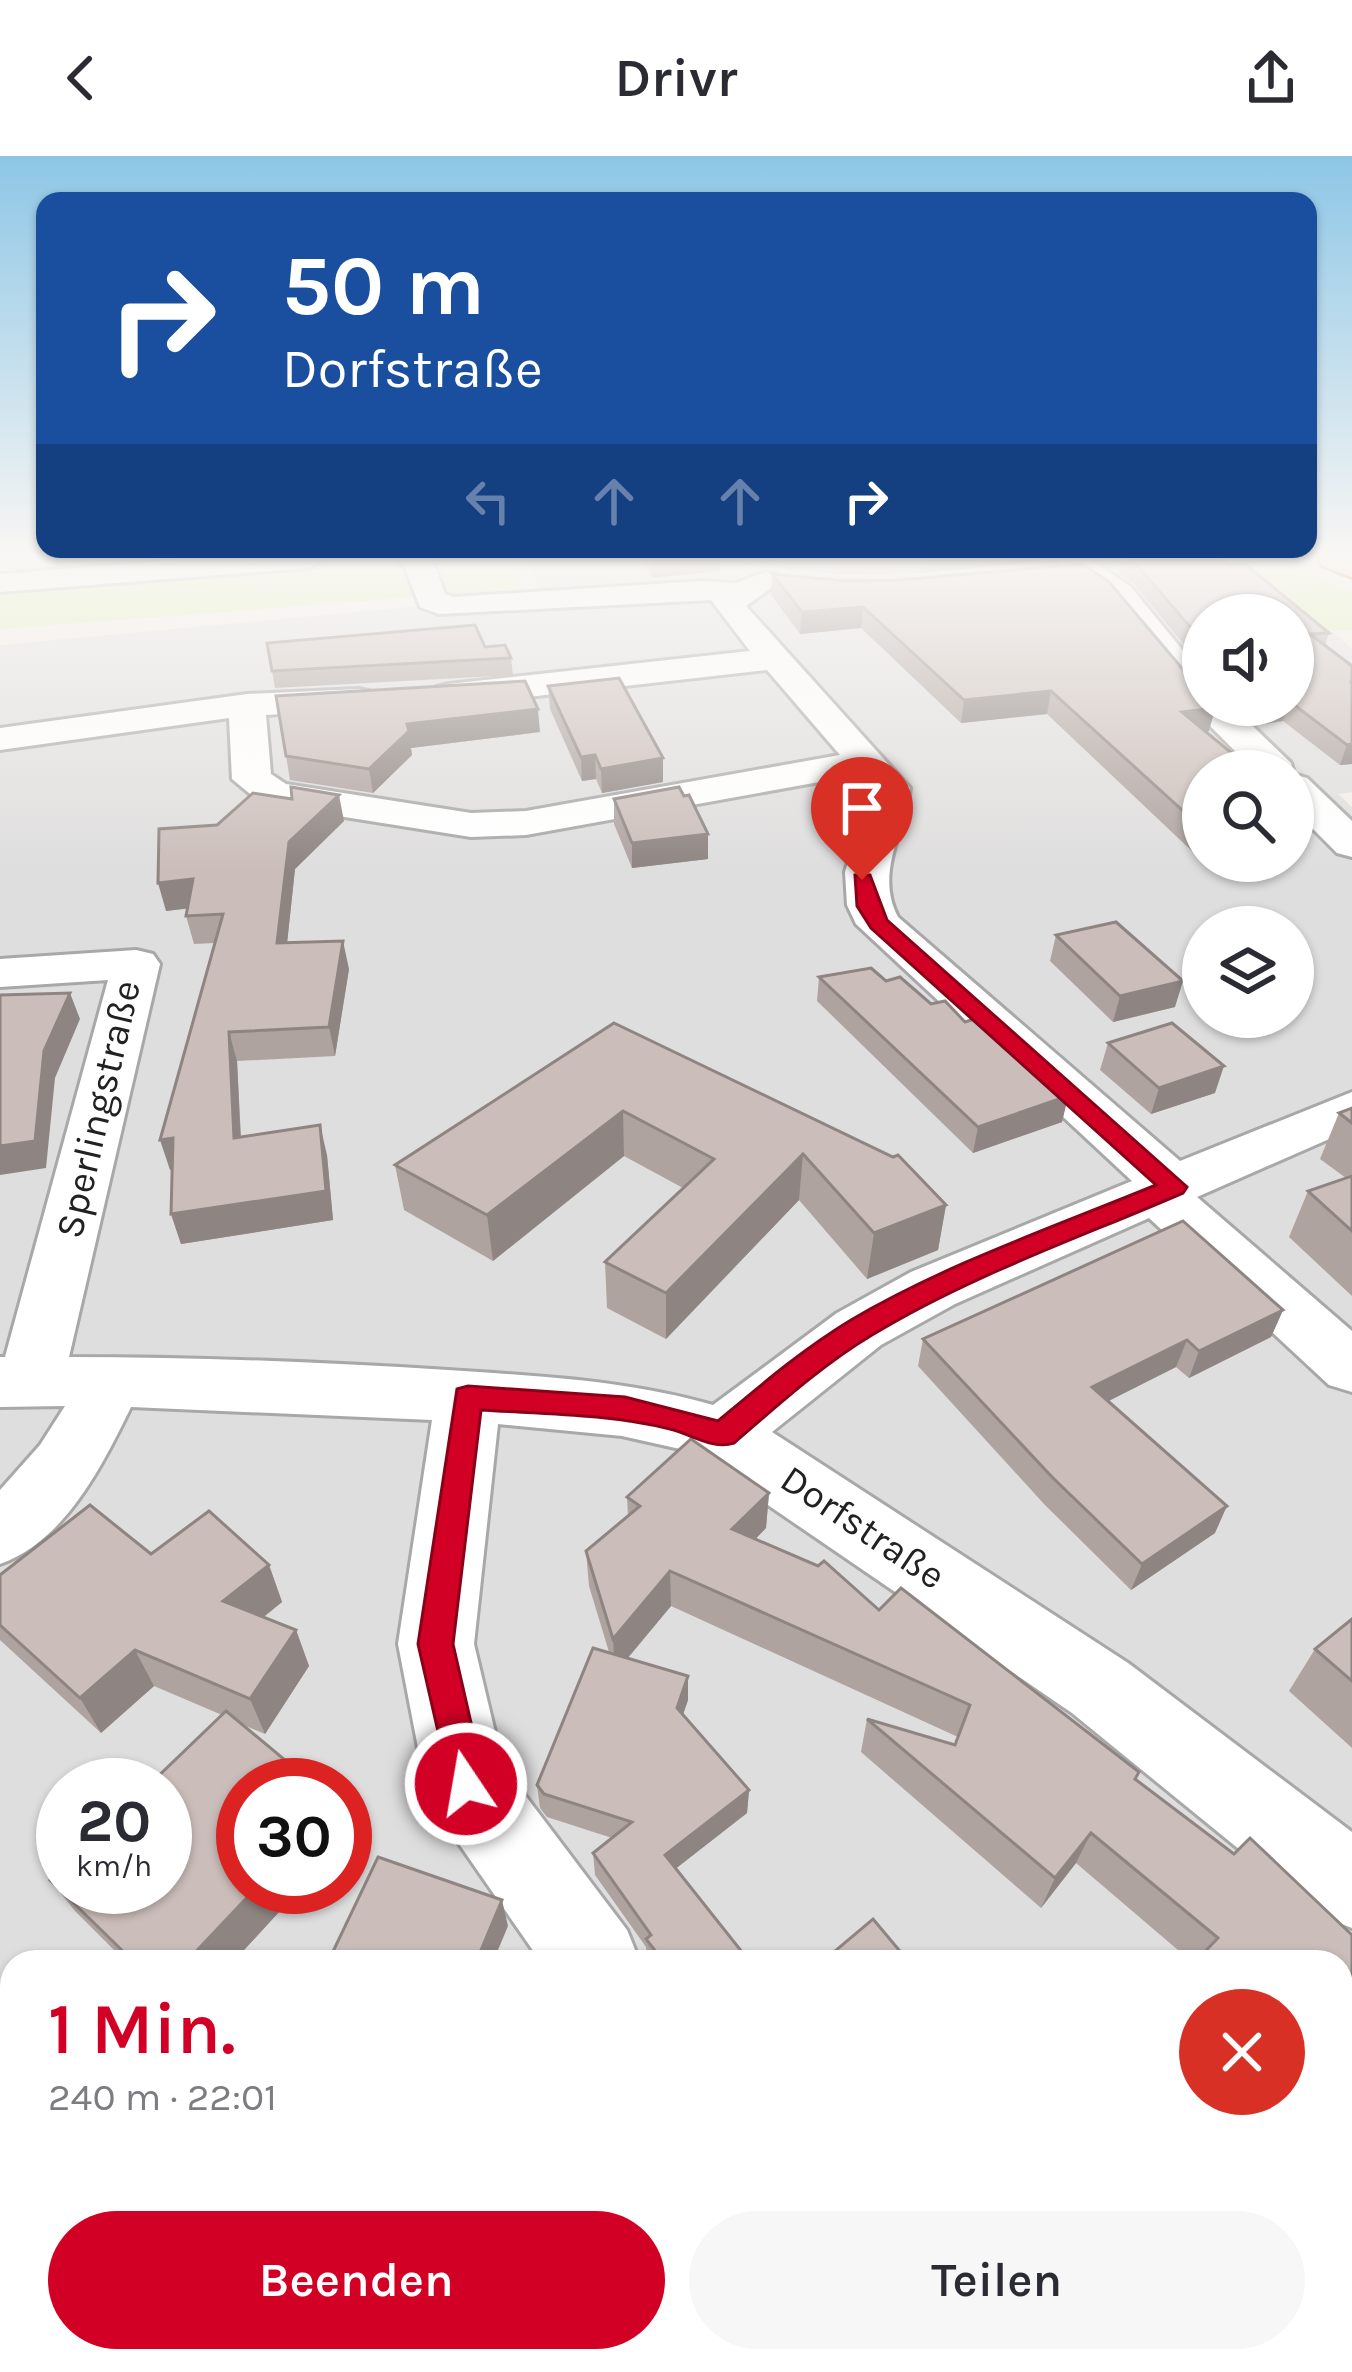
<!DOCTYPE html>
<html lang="de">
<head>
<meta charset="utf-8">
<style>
	body { margin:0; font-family:Karla,sans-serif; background:#f7f7f7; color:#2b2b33; height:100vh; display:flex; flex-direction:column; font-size:45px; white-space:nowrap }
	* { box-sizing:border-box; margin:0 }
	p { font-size:39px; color:#7c7c81 }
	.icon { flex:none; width:66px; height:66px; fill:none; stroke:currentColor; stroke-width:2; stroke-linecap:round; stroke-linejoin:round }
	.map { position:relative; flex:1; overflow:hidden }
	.panel { position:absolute; left:0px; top:1794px; width:1353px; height:423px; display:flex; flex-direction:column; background:#fff; border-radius:36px 36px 0 0; box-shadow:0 3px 9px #0004 }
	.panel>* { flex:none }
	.guide { position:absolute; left:36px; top:36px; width:1281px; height:366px; border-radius:24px; box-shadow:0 3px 9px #0004; background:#1a4fa0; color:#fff; overflow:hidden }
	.controls { position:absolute; left:1182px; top:438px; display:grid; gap:24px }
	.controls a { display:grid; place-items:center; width:132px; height:132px; border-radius:50%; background:#fff; box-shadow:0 3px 9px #0004; font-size:60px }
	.speed { position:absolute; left:36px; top:1602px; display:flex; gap:24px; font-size:60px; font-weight:700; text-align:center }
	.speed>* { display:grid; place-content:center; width:156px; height:156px; border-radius:50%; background:#fff; box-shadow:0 3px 9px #0004; line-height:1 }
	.speed small { font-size:30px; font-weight:400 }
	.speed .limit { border:18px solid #d22; background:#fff; color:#111 }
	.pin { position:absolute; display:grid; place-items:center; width:102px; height:102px; color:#fff; margin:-123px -51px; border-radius:50% 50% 50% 0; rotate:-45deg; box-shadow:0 0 12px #0007 }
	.pin .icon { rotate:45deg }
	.me { position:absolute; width:132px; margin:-66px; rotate:348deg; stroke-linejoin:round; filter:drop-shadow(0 0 9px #0008) }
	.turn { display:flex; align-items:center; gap:42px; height:252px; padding:0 48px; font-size:54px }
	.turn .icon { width:156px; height:156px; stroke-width:2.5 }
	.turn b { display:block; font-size:84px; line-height:102px }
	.lanes { display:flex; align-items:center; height:114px; padding:0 48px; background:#0003; justify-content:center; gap:60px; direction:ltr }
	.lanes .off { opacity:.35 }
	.round { display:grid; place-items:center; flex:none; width:126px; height:126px; border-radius:63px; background:#f7f7f7 }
	.summary { display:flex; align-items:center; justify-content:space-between; height:204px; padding:0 48px }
	h1 { font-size:72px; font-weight:600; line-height:90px; color:#d30025 }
	.action { display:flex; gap:24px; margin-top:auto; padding:24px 48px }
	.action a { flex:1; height:138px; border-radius:72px; background:#d30025; color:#fff; font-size:48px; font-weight:600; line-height:138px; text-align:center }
	.action a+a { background:#f7f7f7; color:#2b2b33 }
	header { display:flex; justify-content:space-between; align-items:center; height:156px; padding:0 48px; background:#fff; font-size:54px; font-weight:600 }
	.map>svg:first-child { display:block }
	.residential { fill:#dfdede; fill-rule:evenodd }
	.grass { fill:#d8f0aa }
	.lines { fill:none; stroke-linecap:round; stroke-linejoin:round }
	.minor-casing { stroke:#a8a8a8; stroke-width:6 }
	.major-casing { stroke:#9f4e00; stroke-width:6 }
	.minor { fill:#fff; fill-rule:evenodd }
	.major { fill:#ffc5a0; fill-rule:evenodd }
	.wall { fill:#afa3a0 }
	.shaded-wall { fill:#8e8582 }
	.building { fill:#cbbeba; stroke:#8e8582; stroke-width:3 }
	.route { fill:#d30025; stroke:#890018; stroke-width:3 }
	.labels { text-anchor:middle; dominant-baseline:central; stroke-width:9; stroke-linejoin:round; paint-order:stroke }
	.street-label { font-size:39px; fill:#212121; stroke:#fff }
</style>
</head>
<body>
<header><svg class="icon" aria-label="back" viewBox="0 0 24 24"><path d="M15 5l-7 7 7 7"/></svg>Drivr<svg class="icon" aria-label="share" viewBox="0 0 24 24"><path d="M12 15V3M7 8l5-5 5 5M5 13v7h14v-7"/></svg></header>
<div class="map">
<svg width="1352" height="2216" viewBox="0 0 1352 2216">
	<rect width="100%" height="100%" fill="#f2ede7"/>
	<path class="residential" d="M528,403H1097L1220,409L1203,459V549H1293L1299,473H1329L1352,493V636L1338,638L1352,651V2216H0V489L541,439ZM1203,615H1293V705H1203ZM1203,771H1293V861H1203ZM63,1629H165V1731H63ZM243,1629H345V1731H243ZM12,1806H1341V2205H12Z"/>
	<g class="grass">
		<path d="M0,403H512L523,433L0,473Z"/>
		<path d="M1097,403H1285L1352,436V475L1298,473L1293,459L1220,409Z"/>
	</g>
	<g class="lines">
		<g class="minor-casing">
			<g id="minor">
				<path d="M187,403H324L309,412L0,436V418Z"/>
				<path d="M397,403H432L445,438L453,441L701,425L736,427L765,416L776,418L781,425L746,450L910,632C904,677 875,717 898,761L1180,1005L1352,936V973L1197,1041L1352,1175V1236L1329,1229L1149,1062L955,1148L881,1189L772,1276L1128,1507L1352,1676V1772L1321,1760L1072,1557L689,1295L622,1280L498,1268L474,1488L503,1610L627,1774L640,1806H541L437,1656L425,1628L398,1488L432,1264L131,1251C102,1310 65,1385 0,1408V1334L40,1289L65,1250L0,1251V1201H5L108,824L0,831V803L136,794L153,798L160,808L69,1201C195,1201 322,1206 448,1214C537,1220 626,1224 713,1249L837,1157L911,1116L1132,1025L856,768L847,749L845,716L870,633L858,619L526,679L471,681L275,650L261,647L232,623L229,562L0,594V572L247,538L359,533L372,536L377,544L372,552L266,559L271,618L286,628L471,657L526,655L840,599L767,514L449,550L436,547L431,539L436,531L449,528L750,495L711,444L439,458L420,451L405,412Z"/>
				<path d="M1053,403H1089L1130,430L1203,519V549H1231L1291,607L1294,618L1307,622L1352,665V701L1337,697L1293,653V615H1255L1190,550L1108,444Z"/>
				<path d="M609,2205H715L713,2216H607Z"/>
			</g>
		</g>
		<g class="major-casing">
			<path id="major" d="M1319,403H1352V421L1323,410Z"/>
		</g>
		<use href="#minor" class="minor"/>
		<use href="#major" class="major"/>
	</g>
	<g class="wall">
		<path d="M640,403H720V415L652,422Z"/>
		<path d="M743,403H1035V406L921,417L840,418L791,414Z"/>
		<path d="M1122,403H1221L1329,477L1325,490L1352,510V608L1340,609L1283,565L1258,569L1238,549H1293L1203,459V512L1133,427L1119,417Z"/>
		<path d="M772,418L1215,552L1209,575L1205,576L1203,697L1195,698L1047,558L961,567L861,472L800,478L771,439Z"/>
		<path d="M267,487L485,491L511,502L513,519L275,532Z"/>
		<path d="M548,530L663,626L602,637L596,623L582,625L550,553Z"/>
		<path d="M540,576L411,592L412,599L373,637L290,624L286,600Z"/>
		<path d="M614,643L708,703L632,712L614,668Z"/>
		<path d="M344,665L295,713L287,787L349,813L335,900L237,905L241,981L327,999L333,1064L181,1088L171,1058L172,1014H170L215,787L194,788L186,760L187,752L166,755Z"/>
		<path d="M1056,779L1175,851L1113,866L1050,805Z"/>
		<path d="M819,821L886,825L965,866L1068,940L1062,966L973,997L817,845Z"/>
		<path d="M614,867L946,1049L938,1094L867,1123L799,1044L666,1183L607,1152L605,1106L683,1032L624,1000L493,1105L404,1054L395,1009Z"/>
		<path d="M1108,887L1215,937L1151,958L1100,914Z"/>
		<path d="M1352,952V1140L1289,1081L1308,1035L1346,1022L1320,1003L1339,957Z"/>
		<path d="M1283,1154L1271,1181L1189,1222L1176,1211L1108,1245L1215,1377L1131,1434L1044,1348L918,1210L923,1183Z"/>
		<path d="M691,1283L769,1337L766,1372L755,1383L818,1410L824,1405L879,1454L901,1432L1139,1616L1136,1623L1234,1698L1250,1682L1352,1779V1903L1341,1914V1806H1192L1076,1707L1041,1752L861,1596L867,1563L955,1589L958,1581L671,1450L628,1502L688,1520V1544L683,1558L749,1634L747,1657L675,1713L750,1806H649L647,1803L646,1791L595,1719L593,1697L612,1682L547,1661L540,1652L537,1629L593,1492L609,1496L589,1430L586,1395L628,1360L627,1341Z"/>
		<path d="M151,1398L269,1409L282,1446L264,1461L296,1474L309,1510L265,1578L243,1569L302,1731L233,1806H126L75,1755L50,1724L222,1559L154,1530L101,1577L0,1484V1419Z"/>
		<path d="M1352,1463V1592L1289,1535L1315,1493Z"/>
	</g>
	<g class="shaded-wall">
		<path d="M651,403H720V415L652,422Z"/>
		<path d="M923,403H1035V406L921,417Z"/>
		<path d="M863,451L861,472L800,478L802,456Z"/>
		<path d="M1051,535L1047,558L961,567L964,544Z"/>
		<path d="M1264,549H1288L1283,565L1258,569Z"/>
		<path d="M1215,552L1209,575L1176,579L1182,556Z"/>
		<path d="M538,553L540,576L411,592L412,599L373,637L369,613L407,568Z"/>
		<path d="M1352,588V608L1340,609L1347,589Z"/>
		<path d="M595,599L596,623L582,625L581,601Z"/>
		<path d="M663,602V626L602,637L601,613Z"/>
		<path d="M339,639L344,665L295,713L284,816L277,787L289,686Z"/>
		<path d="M1202,673L1203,697L1195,698Z"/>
		<path d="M708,678V703L632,712V687Z"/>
		<path d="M193,723L201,751L166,755L158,727Z"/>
		<path d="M343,785L349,813L335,900L329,871Z"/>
		<path d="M1183,825L1175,851L1113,866L1120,840Z"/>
		<path d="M70,837L80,863L55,922L46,1012L0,1019V990Z"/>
		<path d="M229,876L237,905L242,1011L234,982Z"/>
		<path d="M1224,910L1215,937L1151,958L1159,932Z"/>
		<path d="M1068,940L1062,966L973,997L978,971Z"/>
		<path d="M623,955L624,1000L493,1105L487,1059Z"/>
		<path d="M320,969L327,999L333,1064L181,1088L171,1058Z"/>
		<path d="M173,982L183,1012L170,1014L160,984Z"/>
		<path d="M803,998L799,1044L666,1183V1137Z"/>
		<path d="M946,1049L938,1094L867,1123L874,1077Z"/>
		<path d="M1283,1154L1271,1181L1189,1222L1199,1195Z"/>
		<path d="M1187,1184L1176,1211L1083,1258L1092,1231Z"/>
		<path d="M769,1337L766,1372L731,1409L732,1373Z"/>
		<path d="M1227,1350L1215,1377L1131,1434L1142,1408Z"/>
		<path d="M269,1409L282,1446L238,1481L223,1445Z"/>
		<path d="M670,1415L671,1450L615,1517L613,1483Z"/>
		<path d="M296,1474L309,1510L265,1578L250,1543Z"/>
		<path d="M135,1494L154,1530L101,1577L80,1542Z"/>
		<path d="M688,1520V1544L677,1576V1552Z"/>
		<path d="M749,1634L747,1657L665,1721V1699Z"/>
		<path d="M1091,1677L1076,1707L1041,1752L1055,1722Z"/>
		<path d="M257,1731H302L233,1806H186Z"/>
		<path d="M502,1744L508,1770L493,1806H476Z"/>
		<path d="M516,2205H525L523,2216H514Z"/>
	</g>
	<g class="building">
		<path d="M1129,403H1221L1229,409L1245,408L1329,477L1310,478L1352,510V526H1350L1352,527V588L1347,589L1293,548V459H1203V486L1137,409Z"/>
		<path d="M1082,408L1109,426L1203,537V549H1213L1215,552L1182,556L1252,614L1203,615V673L1051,535L964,544L863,451L802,456L772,418L846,425L900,424Z"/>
		<path d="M475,469L485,491L505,489L511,502L272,515L267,487Z"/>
		<path d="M619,522L663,602L601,613L595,599L581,601L548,530Z"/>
		<path d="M525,525L538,553L407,568L409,575L369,613L286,600L276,540Z"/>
		<path d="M291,631L339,639L289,686L277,787L343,785L329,871L229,876L234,982L320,969L326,1035L171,1058L173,982L160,984L223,758L186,760L193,723L158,727L159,673L217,669L253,637L292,643Z"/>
		<path d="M679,631L684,640L689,639L708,678L632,687L614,643Z"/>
		<path d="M1116,766L1183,825L1120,840L1056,779Z"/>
		<path d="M871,812L886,825L900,821L931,848L945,845L965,866L980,861L1068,940L978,971L819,821Z"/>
		<path d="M70,837L44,895L35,985L0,990V839Z"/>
		<path d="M614,867L893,1001L898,999L946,1049L874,1077L803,998L666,1137L605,1106L714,1003L623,955L487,1059L395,1009Z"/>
		<path d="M1172,867L1224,910L1159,932L1108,887Z"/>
		<path d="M1352,952V967L1339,957Z"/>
		<path d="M1352,1020V1075L1308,1035Z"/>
		<path d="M1183,1065L1283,1154L1199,1195L1187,1184L1092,1231L1227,1350L1142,1408L1052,1321L923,1183Z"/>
		<path d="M691,1283L769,1337L732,1373L818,1410L824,1405L879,1454L901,1432L1139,1616L1135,1623L1234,1698L1250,1682L1352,1779V1903L1346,1910L1341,1905V1806H1195L1218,1782L1091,1677L1055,1722L867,1563L955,1589L970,1549L670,1415L613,1483L586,1395L640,1350L627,1341Z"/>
		<path d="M90,1349L151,1398L209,1355L269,1409L223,1445L296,1474L250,1543L135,1494L80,1542L0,1469V1419Z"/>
		<path d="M1352,1463V1525L1315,1493Z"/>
		<path d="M593,1492L688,1520L677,1552L749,1634L665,1699L750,1806H664L646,1783L651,1779L593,1697L632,1666L544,1638L537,1629Z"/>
		<path d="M226,1555L315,1629H243V1731H257L186,1806H134L50,1724L63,1711V1731H165V1629H149Z"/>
		<path d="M378,1701L502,1744L476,1806H328Z"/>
		<path d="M873,1763L909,1806H822Z"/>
		<path d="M322,2205H516L514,2216H319Z"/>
		<path d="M805,2205H1043L1098,2216H804Z"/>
	</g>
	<linearGradient id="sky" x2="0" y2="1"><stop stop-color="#8dc6e6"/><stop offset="0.56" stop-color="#f9f7f4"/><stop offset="1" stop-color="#f9f7f4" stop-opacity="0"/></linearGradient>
	<rect width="1352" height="714" fill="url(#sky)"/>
	<path class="route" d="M855,719H870L887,764L1187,1031L1183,1037C1079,1082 969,1120 872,1179C822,1209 778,1249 734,1287C713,1294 691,1278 670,1273C609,1258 544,1258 481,1254L453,1488L485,1628L479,1641L466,1646L453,1641L418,1488L457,1233L468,1230L625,1241L718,1265C761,1229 803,1193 851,1164C946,1108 1054,1071 1156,1029L871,772L857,750Z"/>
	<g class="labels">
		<g class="street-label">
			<text transform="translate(98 953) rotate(-77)">Sperlingstraße</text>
			<text transform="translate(863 1371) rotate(34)">Dorfstraße</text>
		</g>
	</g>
</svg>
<div class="controls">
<a><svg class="icon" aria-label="sound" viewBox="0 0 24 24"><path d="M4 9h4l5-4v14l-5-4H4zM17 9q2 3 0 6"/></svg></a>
<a><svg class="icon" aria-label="search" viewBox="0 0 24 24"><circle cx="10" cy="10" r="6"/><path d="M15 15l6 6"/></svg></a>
<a><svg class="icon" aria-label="layers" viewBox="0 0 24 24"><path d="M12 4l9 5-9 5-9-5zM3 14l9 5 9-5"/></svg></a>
</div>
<div class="speed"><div>20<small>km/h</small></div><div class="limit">30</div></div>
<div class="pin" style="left:862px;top:724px;background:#d93025"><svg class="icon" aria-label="arrive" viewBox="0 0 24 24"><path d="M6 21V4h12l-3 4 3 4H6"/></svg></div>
<svg class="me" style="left:466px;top:1628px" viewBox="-20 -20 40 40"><circle r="17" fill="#d30025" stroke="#fff" stroke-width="3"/><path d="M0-11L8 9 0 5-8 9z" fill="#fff"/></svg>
<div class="guide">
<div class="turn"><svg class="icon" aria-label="right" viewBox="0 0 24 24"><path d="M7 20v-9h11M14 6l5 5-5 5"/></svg><div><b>50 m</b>Dorfstraße</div></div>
<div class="lanes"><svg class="icon off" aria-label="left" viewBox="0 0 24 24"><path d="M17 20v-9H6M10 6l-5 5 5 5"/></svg><svg class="icon off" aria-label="ahead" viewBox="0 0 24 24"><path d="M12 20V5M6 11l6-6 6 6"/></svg><svg class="icon off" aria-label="ahead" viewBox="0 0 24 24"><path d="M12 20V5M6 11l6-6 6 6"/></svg><svg class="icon" aria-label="right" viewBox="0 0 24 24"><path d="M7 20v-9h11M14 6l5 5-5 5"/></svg></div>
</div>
<section class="panel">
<div class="summary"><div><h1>1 Min.</h1><p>240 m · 22:01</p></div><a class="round" style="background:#d93025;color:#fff"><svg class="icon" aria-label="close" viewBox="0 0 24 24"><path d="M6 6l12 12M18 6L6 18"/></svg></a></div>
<div class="action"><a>Beenden</a><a>Teilen</a></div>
</section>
</div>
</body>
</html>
